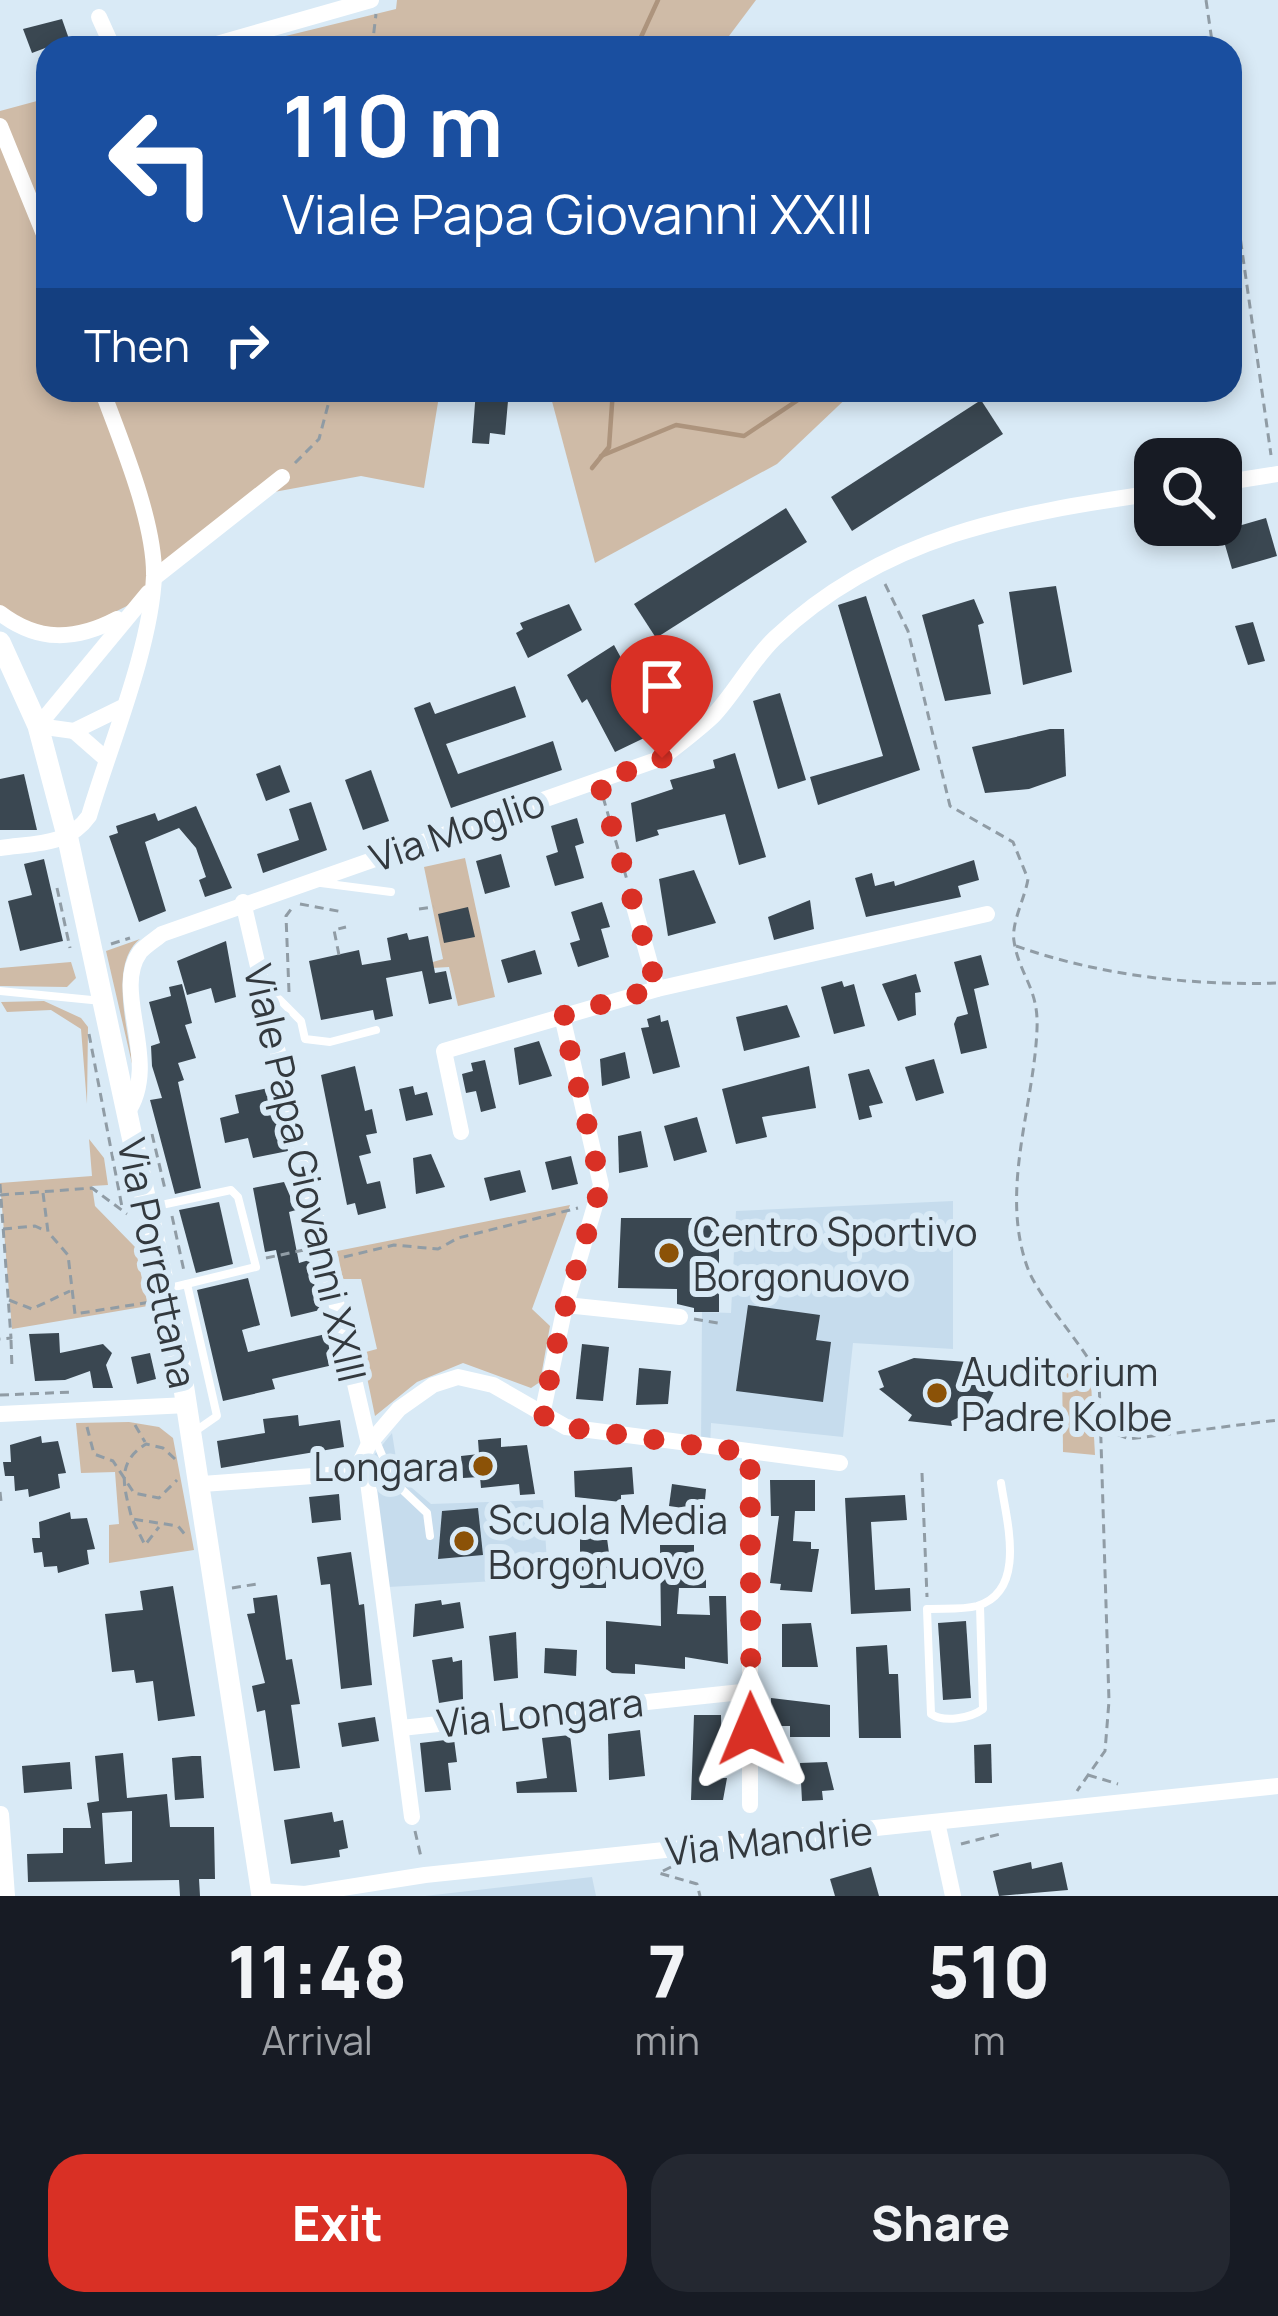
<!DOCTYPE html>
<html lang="en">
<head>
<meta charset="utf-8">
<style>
	body { margin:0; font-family:Manrope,sans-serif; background:#242831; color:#f1f3f6; height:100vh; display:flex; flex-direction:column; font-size:45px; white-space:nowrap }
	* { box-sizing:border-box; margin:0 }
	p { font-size:39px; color:#9ea1a6 }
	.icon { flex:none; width:66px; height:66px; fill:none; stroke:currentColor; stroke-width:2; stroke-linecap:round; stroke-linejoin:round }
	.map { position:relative; height:1896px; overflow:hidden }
	.panel { display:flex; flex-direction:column; background:#171b24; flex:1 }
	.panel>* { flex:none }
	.top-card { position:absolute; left:36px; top:36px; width:1206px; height:366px; border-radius:36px; box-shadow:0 6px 18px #0003; background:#1a4fa0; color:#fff; overflow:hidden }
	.controls { position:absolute; left:1134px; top:438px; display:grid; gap:24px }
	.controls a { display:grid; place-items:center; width:108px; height:108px; border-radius:24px; background:#171b24; box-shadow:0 6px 18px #0003; font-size:60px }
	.pin { position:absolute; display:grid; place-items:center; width:102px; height:102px; color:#fff; margin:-123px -51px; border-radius:50% 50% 50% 0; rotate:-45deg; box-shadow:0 0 12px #0007 }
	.pin .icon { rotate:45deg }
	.me { position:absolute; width:132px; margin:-66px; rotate:359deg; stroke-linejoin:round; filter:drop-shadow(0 0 9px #0008) }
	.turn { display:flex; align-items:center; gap:42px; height:252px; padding:0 48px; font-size:54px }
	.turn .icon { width:156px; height:156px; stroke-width:2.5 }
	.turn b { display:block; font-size:84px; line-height:102px }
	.then { display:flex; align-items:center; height:114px; padding:0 48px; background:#0003; gap:24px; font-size:45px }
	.eta { display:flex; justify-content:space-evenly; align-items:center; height:204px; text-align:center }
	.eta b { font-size:72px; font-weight:800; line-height:84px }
	.button { display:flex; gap:24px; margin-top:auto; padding:24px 48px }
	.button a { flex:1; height:138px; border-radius:36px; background:#d93025; color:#fff; font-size:48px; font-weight:800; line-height:138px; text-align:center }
	.button a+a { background:#242831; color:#f1f3f6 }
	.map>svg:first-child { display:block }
	.built { fill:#c6dced }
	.green { fill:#cfbba7 }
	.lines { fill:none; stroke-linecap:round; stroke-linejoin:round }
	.stream { stroke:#ad947d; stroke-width:4.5 }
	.building { fill:#3a4751; fill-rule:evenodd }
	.path { stroke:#909ca5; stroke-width:3; stroke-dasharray:9 6; stroke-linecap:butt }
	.lane { stroke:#fff; stroke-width:8 }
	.street { stroke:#fff; stroke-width:16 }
	.secondary { stroke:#fff; stroke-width:21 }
	.route { stroke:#d93025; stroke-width:21; stroke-dasharray:0 37.8 }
	.poi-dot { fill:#8b5207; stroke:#d9eaf6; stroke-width:4.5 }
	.labels { text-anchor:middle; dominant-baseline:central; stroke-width:12; stroke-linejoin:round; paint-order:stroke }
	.street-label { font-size:39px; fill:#33393e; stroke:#d9eaf6 }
	.poi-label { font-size:39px; fill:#33393e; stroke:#d9eaf6; text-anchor:start }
</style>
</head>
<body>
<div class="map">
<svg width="1278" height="1896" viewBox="0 0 1278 1896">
	<rect width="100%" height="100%" fill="#d9eaf6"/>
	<g class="built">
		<path d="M953,1201V1349L853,1343L843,1437L711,1423L710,1448L701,1446L702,1312L731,1313L736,1211Z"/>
		<path d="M392,1433L399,1477L431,1504L543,1500L548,1578L388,1587L370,1460Z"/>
		<path d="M592,1877L596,1896H425Z"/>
	</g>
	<g class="green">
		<path d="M397,0H756L720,48H237L396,9Z"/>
		<path d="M48,98V390H440L424,488L361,476L274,492L133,603L76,631L41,632L0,615V111Z"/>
		<path d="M549,390H855L777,464L595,563Z"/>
		<path d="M465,858L495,997L458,1006L449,967L432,968L433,962L443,959L424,867Z"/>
		<path d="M140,939C108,964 129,1033 133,1068L106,951Z"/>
		<path d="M71,962L76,978L67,987L0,986V968Z"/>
		<path d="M44,1001L81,1018L88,1027L87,1104L81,1029L51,1010L7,1012L1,1002Z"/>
		<path d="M89,1139L104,1158L108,1185L92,1186L95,1206L135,1247L148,1306L12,1329L0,1183L92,1176Z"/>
		<path d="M570,1205L532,1309L550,1326L540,1382L531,1388L463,1363L417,1382L375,1416L362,1353L377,1349L361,1279H343L337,1251Z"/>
		<path d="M1062,1360L1090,1364L1095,1455L1063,1452Z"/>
		<path d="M129,1422L159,1427L173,1438L194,1550L109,1563V1525L119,1524L115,1472L81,1473L76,1423Z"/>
	</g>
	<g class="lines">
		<g class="stream">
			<path d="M636,48L658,0"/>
			<path d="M601,456L676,425L744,436L813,390"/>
			<path d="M592,468L609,447L613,390"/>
		</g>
	</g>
	<g class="building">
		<path d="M62,19L69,39L32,53L23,29Z"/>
		<path d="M476,390H492V400L508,401L505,435L490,433L489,444L472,443Z"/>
		<path d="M981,400L1003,434L852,531L831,497Z"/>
		<path d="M786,508L807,542L656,638L634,604Z"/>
		<path d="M1266,518L1277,556L1232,569L1221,531Z"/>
		<path d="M1056,586L1072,672L1023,685L1009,592Z"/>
		<path d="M866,596L920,770L818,805L810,777L883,756L838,605Z"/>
		<path d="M974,599L984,623L978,625L991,694L945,701L922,615Z"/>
		<path d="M569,604L582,630L528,658L516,633L523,629L520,623Z"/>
		<path d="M1253,622L1265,661L1248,665L1235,626Z"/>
		<path d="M614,645L632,678L613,688L626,712L650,699L665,728L615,752L587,699L582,703L567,675Z"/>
		<path d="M515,686L526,717L446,744L458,774L553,741L562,770L451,808L414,708L430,702L435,714Z"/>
		<path d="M780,693L806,780L778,789L753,701Z"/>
		<path d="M1050,729H1064L1066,776L1029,789L985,793L972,747Z"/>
		<path d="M735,753L766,857L739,865L725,814L657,830L659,835L636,842L631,803L673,789L670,780L715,768L713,760Z"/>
		<path d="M280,765L290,792L266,801L256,774Z"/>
		<path d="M371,770L389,821L363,830L345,780Z"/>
		<path d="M24,774L37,830H0V779Z"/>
		<path d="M311,802L327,850L263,873L257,854L299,840L289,809Z"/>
		<path d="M196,806L232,888L205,897L199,880L206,877L196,848L179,828L145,842L166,911L139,922L109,836L118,833L116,826L155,813L158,821Z"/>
		<path d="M577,818L584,843L575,846L584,878L555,886L546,856L558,852L551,826Z"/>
		<path d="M501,854L510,887L485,894L476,861Z"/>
		<path d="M44,859L63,941L20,951L8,901L32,895L24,864Z"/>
		<path d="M974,860L979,880L958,886L961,897L866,917L855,878L872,873L875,886L894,881L895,886Z"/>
		<path d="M694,870L716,923L668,936L659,879Z"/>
		<path d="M810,900L814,929L774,940L768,917Z"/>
		<path d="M602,902L610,927L601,929L609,957L578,967L570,943L580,940L571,912Z"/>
		<path d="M468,907L475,937L444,943L438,914Z"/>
		<path d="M407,933L409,940L428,936L435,973L446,971L452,999L429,1004L422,971L386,978L393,1016L375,1020L373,1010L321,1020L309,961L359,950L362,965L391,960L387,938Z"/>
		<path d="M226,941L236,997L215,1003L211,988L187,995L177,961Z"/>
		<path d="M535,950L542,974L508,983L501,960Z"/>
		<path d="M981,955L989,985L974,989L987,1048L961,1054L954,1024L957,1017L968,1014L954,962Z"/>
		<path d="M916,974L921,992L915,993L916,1015L898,1021L882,984Z"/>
		<path d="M842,981L844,987L854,984L865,1026L834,1034L821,987Z"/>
		<path d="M182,984L192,1023L185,1025L196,1058L178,1063L184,1080L178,1082L201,1188L175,1194L150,1100L162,1098L152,1066L151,1046L160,1043L149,1002L171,996L169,987Z"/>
		<path d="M787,1005L800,1037L744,1051L736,1017Z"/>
		<path d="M660,1015L661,1022L668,1020L680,1067L653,1074L641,1028L649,1027L647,1019Z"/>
		<path d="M539,1041L552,1076L519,1085L514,1048Z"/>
		<path d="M625,1052L630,1078L602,1086L600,1059Z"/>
		<path d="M934,1059L944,1093L916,1101L905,1067Z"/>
		<path d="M485,1060L496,1108L481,1112L476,1091L466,1093L462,1074L473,1071L471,1063Z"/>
		<path d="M355,1066L365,1111L372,1109L377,1133L366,1135L371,1153L359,1156L367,1184L380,1181L386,1208L358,1215L355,1203L347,1205L321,1075Z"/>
		<path d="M809,1066L816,1108L762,1117L767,1137L736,1144L722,1089Z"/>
		<path d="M869,1069L883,1103L869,1106L872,1117L859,1120L848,1074Z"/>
		<path d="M413,1086L415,1095L427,1092L433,1115L406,1121L399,1089Z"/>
		<path d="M273,1087L288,1151L253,1158L248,1138L225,1143L220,1118L239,1113L235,1095Z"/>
		<path d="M697,1117L707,1152L674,1161L664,1126Z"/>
		<path d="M641,1131L648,1167L619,1173L618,1136Z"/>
		<path d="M431,1154L445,1187L416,1194L413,1158Z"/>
		<path d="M571,1156L578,1184L552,1190L545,1162Z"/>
		<path d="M520,1170L526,1192L490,1201L484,1178Z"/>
		<path d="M284,1182L296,1210L289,1212L299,1263L309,1260L320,1310L291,1317L276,1250L265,1252L253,1188Z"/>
		<path d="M219,1202L233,1264L196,1273L179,1210Z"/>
		<path d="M621,1218H719V1312H694V1308L677,1304V1289L618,1288Z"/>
		<path d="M248,1278L260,1325L242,1330L248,1352L326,1334L333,1365L272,1379L275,1389L223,1401L197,1290Z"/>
		<path d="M748,1305L820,1315L816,1340L831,1342L823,1402L736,1391Z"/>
		<path d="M59,1333L60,1353L103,1344L112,1353L106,1365L113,1388H93L90,1371L65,1380L35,1381L29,1334Z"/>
		<path d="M582,1344L609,1347L603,1401L576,1399Z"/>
		<path d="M150,1353L156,1379L137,1384L131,1357Z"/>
		<path d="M914,1358L967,1362L997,1385L988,1404L951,1421L952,1426L908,1421L912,1415L879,1389L884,1387L878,1371Z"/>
		<path d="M639,1368L671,1371L668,1404L636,1405Z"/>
		<path d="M298,1415L299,1426L340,1420L344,1447L221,1468L217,1441L265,1433L263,1419Z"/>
		<path d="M41,1436L42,1443L58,1441L66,1473L58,1474L60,1488L29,1497L28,1489L15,1491L14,1476H5L3,1462H11L10,1445Z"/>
		<path d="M501,1438V1447L527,1445L535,1494L520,1495L519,1484L481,1488L480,1477L463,1478L461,1456L479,1454L478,1440Z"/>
		<path d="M632,1467L634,1494L621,1495V1502L575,1497L574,1471Z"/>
		<path d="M770,1480H815V1511H795L793,1541L811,1542V1549H819L812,1592L780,1590L781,1584L770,1583L779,1516H771Z"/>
		<path d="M672,1484L706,1489L704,1511L669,1506Z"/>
		<path d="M339,1494L341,1520L312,1523L309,1497Z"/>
		<path d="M905,1495L907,1520L871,1522L875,1590L910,1588L911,1611L851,1614L845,1498Z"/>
		<path d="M478,1508L483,1555L438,1559L442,1511Z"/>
		<path d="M70,1512L71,1519L87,1518L95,1549L87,1550L89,1564L58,1573L57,1566L44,1567L42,1552L34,1553L32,1538H40L39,1522Z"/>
		<path d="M580,1531H606L611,1568H606V1588H580Z"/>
		<path d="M660,1545H694V1562H706V1588H679L677,1614L710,1615L709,1596H726L728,1664L685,1657V1669L635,1664V1674L612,1673L606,1669V1621L661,1626Z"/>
		<path d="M351,1552L359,1605L364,1604L372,1685L341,1689L330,1584L321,1585L317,1557Z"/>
		<path d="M173,1586L195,1716L158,1721L153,1681L136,1683L134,1670L112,1672L105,1614L143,1610L140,1591Z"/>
		<path d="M277,1595L286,1660L292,1659L300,1704L291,1705L300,1768L274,1771L265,1710L257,1712L252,1686L265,1683L247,1614L255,1613L253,1598Z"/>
		<path d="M441,1600L442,1605L460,1602L464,1628L413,1637L415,1604Z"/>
		<path d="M966,1621L971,1698L943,1700L938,1623Z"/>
		<path d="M811,1623L818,1667H782V1624Z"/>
		<path d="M516,1632L518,1678L494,1681L489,1636Z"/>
		<path d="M887,1645L889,1674H898L901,1738H859L856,1647Z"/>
		<path d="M545,1648L577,1650L576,1676L544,1673Z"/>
		<path d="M452,1657L453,1662L462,1660L463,1699L439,1703L432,1660Z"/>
		<path d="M771,1698L830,1705V1737H790V1726H763V1706H771Z"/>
		<path d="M694,1715H721L722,1778H727L723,1800H691Z"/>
		<path d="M375,1717L379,1741L342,1747L338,1723Z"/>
		<path d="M640,1730L645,1776L609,1780L608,1734Z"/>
		<path d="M570,1735L577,1792L517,1793L516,1782L547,1778L542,1738Z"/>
		<path d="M454,1739L457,1762L448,1763L451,1790L425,1792L420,1743Z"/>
		<path d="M991,1744L992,1783H975L974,1745Z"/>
		<path d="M123,1753L127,1798L167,1794L170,1827H214L215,1879H199L200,1896H180L179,1880L28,1882L27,1854L63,1853V1828H91L87,1803L99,1801L95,1756ZM132,1811V1862L105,1864L102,1813Z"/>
		<path d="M192,1756H201L204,1798L175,1800L172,1758Z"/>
		<path d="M70,1762L72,1789L24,1793L22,1766Z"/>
		<path d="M827,1762L834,1790L822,1791L823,1800L802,1801L800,1763Z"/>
		<path d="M332,1812L334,1822L343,1820L348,1848L339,1850L340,1857L291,1864L284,1820Z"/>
		<path d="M1031,1862L1032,1869L1062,1862L1068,1890L999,1896L993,1871Z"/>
		<path d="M871,1867L879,1896H835L830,1879Z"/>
	</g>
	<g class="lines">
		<g class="path">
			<path d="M1206,0L1213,48"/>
			<path d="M372,48L376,14"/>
			<path d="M1230,166L1271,455"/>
			<path d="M295,463L319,439L332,390"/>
			<path d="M885,584L908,631L950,806L1013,842L1028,879C1025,898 1011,923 1014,941C1019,975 1039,988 1037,1029C1034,1107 999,1191 1028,1269C1040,1300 1081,1341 1099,1377L1109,1701L1105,1751L1077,1791"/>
			<path d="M603,797L627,880"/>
			<path d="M57,888L70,948"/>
			<path d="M300,904L343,912"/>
			<path d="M419,909L434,907"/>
			<path d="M111,944L130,938"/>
			<path d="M1016,946C1098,975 1191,986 1278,983"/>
			<path d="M339,955L334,930L346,927"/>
			<path d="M289,992L286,916L292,908"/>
			<path d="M89,1034L122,1207"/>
			<path d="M152,1134L165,1189"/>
			<path d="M0,1184L11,1338L0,1339"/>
			<path d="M43,1193L48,1232L68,1255L75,1314L151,1302"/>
			<path d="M0,1195L92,1188L127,1214"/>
			<path d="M172,1216L184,1271"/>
			<path d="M3,1229L35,1226L46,1231"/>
			<path d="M344,1257L394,1245L438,1249L458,1238L578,1208"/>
			<path d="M266,1258L304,1250"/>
			<path d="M9,1300L32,1309L70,1291"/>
			<path d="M694,1319L718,1323"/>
			<path d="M11,1340L12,1369"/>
			<path d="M0,1395L73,1392"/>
			<path d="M135,1425L145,1442"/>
			<path d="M87,1427L94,1454L113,1461L134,1493L159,1498L177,1480"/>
			<path d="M1104,1429L1129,1439L1278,1420"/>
			<path d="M175,1459L163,1448L146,1444C115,1463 124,1487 132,1519L178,1526L187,1537"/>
			<path d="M922,1473L927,1597"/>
			<path d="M0,1492L1,1501"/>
			<path d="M133,1521L145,1545L159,1527"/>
			<path d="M232,1588L257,1584"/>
			<path d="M1088,1775L1118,1784"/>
			<path d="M415,1831L421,1857"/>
			<path d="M961,1844L1004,1833"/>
			<path d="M671,1867L659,1873L697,1884L700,1896"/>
		</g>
		<g class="lane">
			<path d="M321,883L391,892"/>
			<path d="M0,991L102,1001"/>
			<path d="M268,1002L279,999L301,1021L305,1039L330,1042L376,1030"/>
			<path d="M152,1207L231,1190L238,1197L256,1267L166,1289"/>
			<path d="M187,1284L217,1416L194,1432"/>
			<path d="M376,1441L393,1481L427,1513L430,1536"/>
			<path d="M980,1606L983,1709C971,1718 944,1723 931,1714L927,1609C943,1608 962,1610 977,1606C1028,1591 1006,1519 1001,1483"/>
		</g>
		<g class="street">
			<path d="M99,17L113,48"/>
			<path d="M203,48L371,0"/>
			<path d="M0,126L48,244"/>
			<path d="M1221,483L1278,474"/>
			<path d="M154,578L282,477"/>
			<path d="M0,613C38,642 75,641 117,619"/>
			<path d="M121,708L74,731L38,726L148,593"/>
			<path d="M74,731L106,759"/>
			<path d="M0,848C35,843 68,846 89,816C110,745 151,648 154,576C155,522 121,441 102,390"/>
			<path d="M632,899L657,989"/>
			<path d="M243,902L369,1444"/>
			<path d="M127,1113C162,1062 111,992 140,952C145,946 156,939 162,934L662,758C678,745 696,732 712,717C735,693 751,661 775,638C884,535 1013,514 1155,493"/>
			<path d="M461,1132L444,1051L657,989L987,914"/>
			<path d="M566,1305L680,1317"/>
			<path d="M0,1414L188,1405"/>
			<path d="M542,1415L564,1311L601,1185L562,1016"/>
			<path d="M365,1459L412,1817"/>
			<path d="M202,1484L355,1473L369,1444L399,1409L433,1385L458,1377L493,1385L566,1427L840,1463"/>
			<path d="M401,1728L751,1691"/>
			<path d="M750,1805V1453"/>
			<path d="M1,1814L7,1896"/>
			<path d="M937,1822L953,1896"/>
			<path d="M261,1891L305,1894L425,1875L1278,1786"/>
		</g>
		<path class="secondary" d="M0,642L38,726L68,839L178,1350L262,1896"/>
	</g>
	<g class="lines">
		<path class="route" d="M662,758L599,782L657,988L562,1016L601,1185L564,1311L542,1415L566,1427L750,1453L751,1729"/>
	</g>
	<g class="poi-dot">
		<circle cx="669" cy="1253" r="12"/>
		<circle cx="937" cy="1393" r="12"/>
		<circle cx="483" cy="1466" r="12"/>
		<circle cx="464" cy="1541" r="12"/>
	</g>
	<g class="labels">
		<g class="street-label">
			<text transform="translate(457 829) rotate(-19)">Via Moglio</text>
			<text transform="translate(306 1173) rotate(77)">Viale Papa Giovanni XXIII</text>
			<text transform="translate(158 1263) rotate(78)">Via Porrettana</text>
			<text transform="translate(540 1712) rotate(-6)">Via Longara</text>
			<text transform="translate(769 1840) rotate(-6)">Via Mandrie</text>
		</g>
		<g class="poi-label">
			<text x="693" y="1231">Centro Sportivo<tspan x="693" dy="45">Borgonuovo</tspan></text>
			<text x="961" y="1371">Auditorium<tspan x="961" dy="45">Padre Kolbe</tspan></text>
			<text x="459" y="1466" text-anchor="end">Longara</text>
			<text x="488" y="1519">Scuola Media<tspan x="488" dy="45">Borgonuovo</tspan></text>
		</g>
	</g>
</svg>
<div class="controls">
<a><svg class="icon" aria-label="search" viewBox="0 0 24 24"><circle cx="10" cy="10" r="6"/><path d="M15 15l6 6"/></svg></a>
</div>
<div class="pin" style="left:662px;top:758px;background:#d93025"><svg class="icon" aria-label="arrive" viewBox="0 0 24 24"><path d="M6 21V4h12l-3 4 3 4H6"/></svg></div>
<svg class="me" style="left:751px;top:1729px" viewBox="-20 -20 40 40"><path d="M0-17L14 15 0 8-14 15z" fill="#d93025" stroke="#fff" stroke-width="4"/></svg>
<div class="top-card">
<div class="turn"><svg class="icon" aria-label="left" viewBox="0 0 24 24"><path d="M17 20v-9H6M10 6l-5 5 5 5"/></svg><div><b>110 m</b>Viale Papa Giovanni XXIII</div></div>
<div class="then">Then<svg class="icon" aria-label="right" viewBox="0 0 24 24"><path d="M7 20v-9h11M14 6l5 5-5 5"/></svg></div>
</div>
</div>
<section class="panel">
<div class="eta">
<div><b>11:48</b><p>Arrival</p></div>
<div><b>7</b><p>min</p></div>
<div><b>510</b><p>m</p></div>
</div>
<div class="button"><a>Exit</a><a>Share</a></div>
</section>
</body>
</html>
